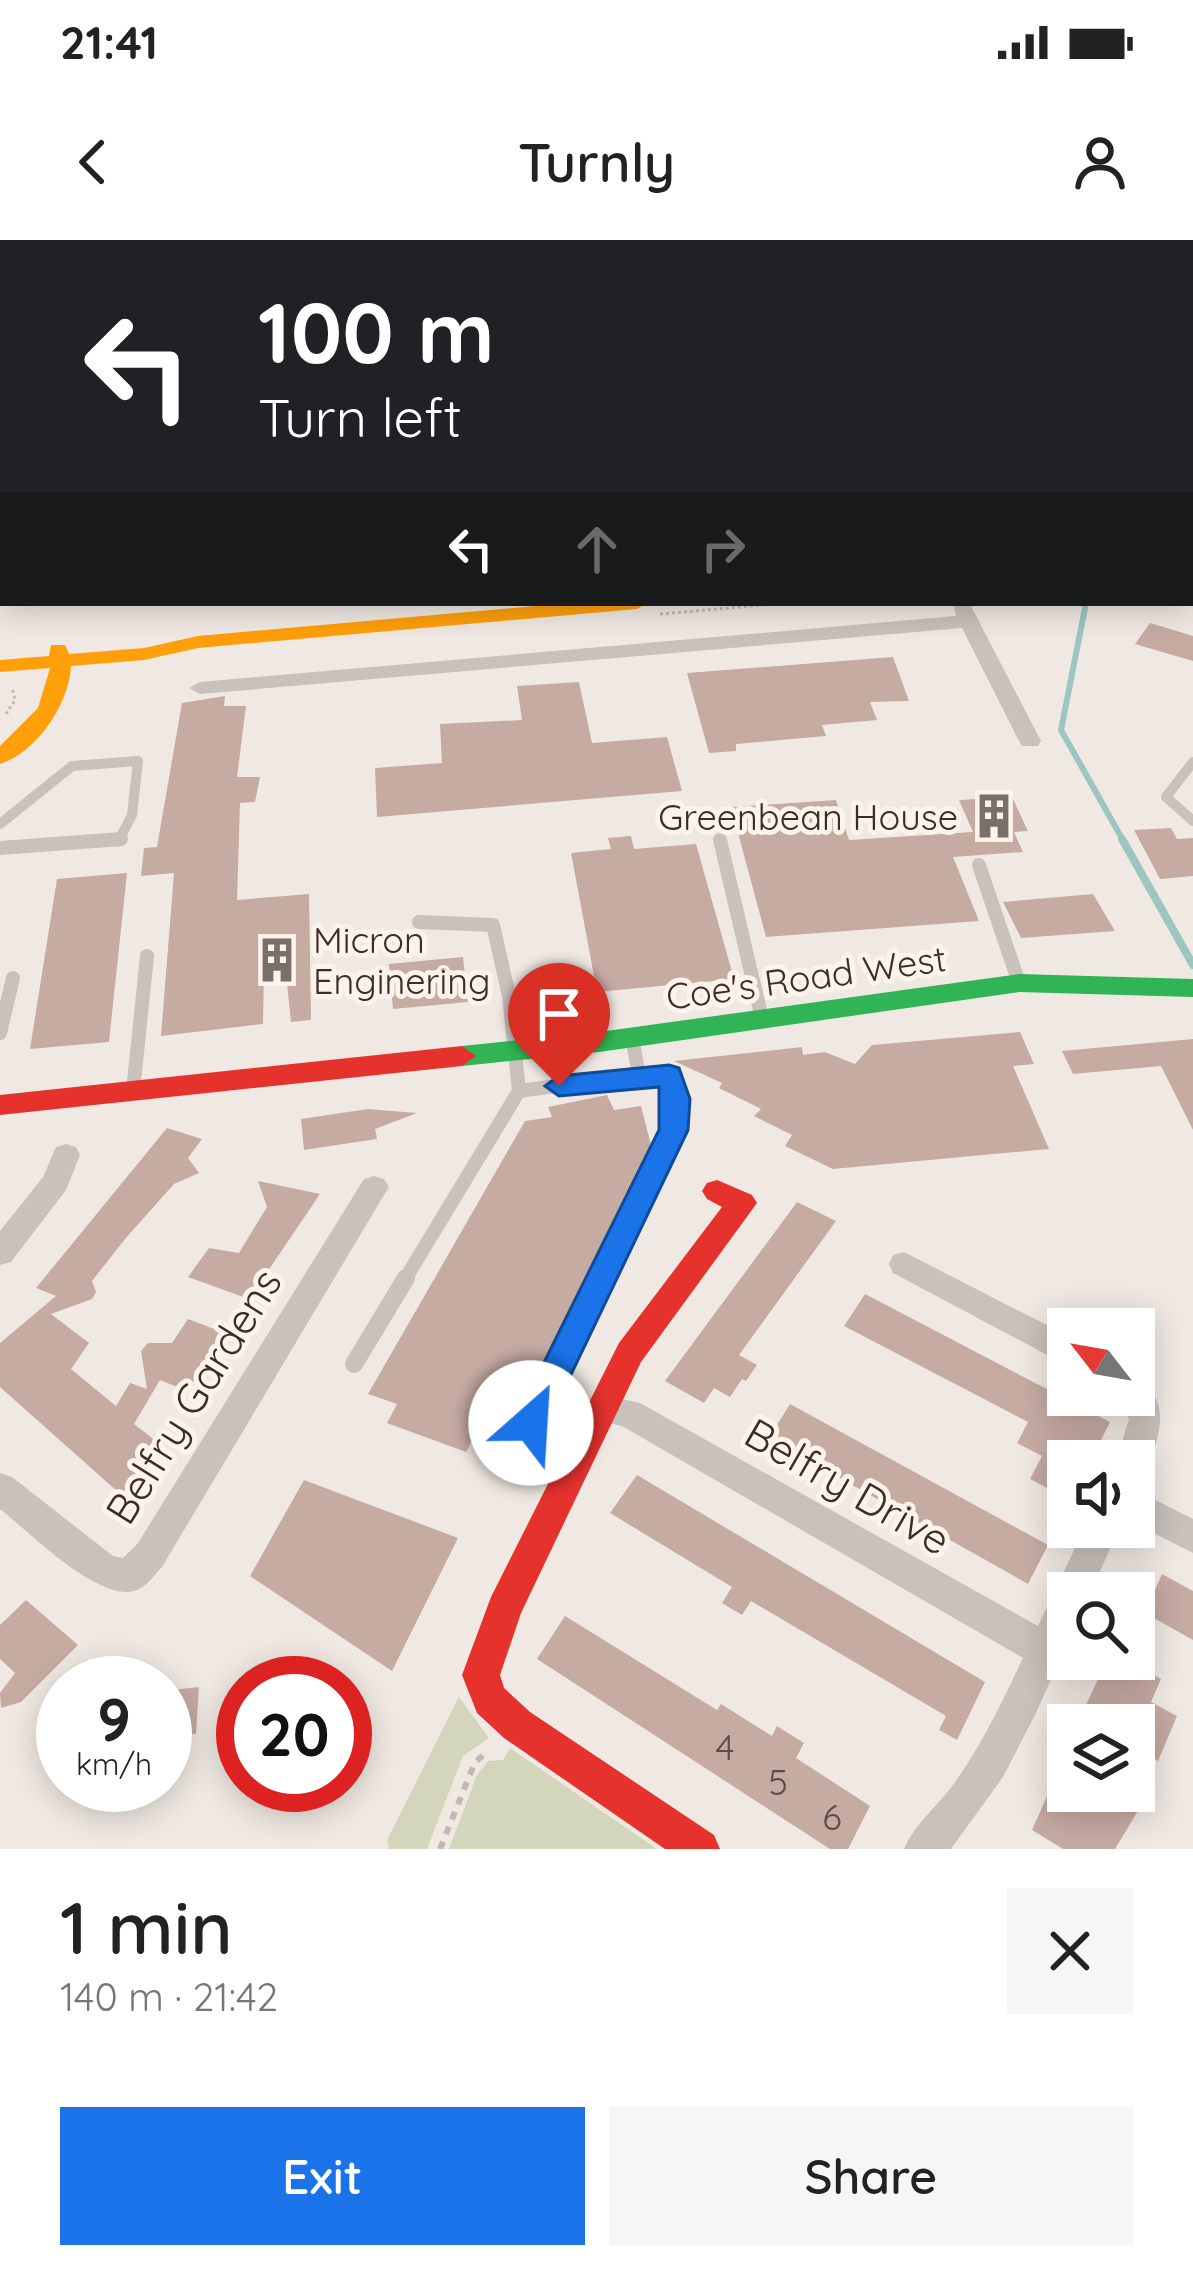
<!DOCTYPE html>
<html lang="en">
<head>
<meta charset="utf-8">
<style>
	body { margin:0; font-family:Quicksand,sans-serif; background:#f6f6f6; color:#222; height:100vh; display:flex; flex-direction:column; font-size:45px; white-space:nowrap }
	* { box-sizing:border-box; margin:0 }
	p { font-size:39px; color:#767676 }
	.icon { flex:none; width:66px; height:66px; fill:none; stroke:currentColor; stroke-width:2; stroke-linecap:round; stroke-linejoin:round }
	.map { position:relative; height:1609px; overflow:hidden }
	.side { display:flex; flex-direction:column; background:#fff; flex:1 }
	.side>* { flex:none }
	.hud { position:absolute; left:0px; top:0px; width:1194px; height:366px; box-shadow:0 6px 30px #0003; background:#202124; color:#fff; overflow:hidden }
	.needle { width:78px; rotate:301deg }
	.buttons { position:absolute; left:1047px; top:1068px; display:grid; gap:24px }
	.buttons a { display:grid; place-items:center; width:108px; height:108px; border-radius:0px; background:#fff; box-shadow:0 6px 30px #0003; font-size:60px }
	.speed { position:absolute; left:36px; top:1416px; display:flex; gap:24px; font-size:60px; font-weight:700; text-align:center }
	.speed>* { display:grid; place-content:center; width:156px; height:156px; border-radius:50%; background:#fff; box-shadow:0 6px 30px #0003; line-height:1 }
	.speed small { font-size:30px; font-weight:400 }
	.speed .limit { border:18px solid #d22; background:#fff; color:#111 }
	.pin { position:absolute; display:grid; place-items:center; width:102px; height:102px; color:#fff; margin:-123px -51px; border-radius:50% 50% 50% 0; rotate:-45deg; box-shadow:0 0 12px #0007 }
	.pin .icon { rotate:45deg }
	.me { position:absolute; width:132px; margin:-66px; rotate:26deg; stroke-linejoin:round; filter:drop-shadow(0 0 9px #0008) }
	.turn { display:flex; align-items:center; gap:42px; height:252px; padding:0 60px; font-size:54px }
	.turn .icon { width:156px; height:156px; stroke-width:2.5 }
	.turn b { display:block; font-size:84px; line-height:102px }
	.lanes { display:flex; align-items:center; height:114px; padding:0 60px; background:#0003; justify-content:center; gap:60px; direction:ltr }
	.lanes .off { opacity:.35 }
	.round { display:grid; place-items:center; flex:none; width:126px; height:126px; border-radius:0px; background:#f6f6f6 }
	.head { display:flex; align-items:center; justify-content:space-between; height:204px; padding:0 60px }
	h1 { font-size:72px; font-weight:600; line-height:90px }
	.action { display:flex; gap:24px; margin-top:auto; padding:24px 60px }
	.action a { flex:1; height:138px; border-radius:0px; background:#1a73e8; color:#fff; font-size:48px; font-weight:600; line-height:138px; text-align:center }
	.action a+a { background:#f6f6f6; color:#222 }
	.status { display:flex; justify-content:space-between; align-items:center; height:84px; padding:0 60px; background:#fff; direction:ltr }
	.status svg { height:33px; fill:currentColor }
	header { display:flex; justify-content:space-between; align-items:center; height:156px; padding:0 60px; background:#fff; font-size:54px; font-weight:600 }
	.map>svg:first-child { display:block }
	.green { fill:#d3d6bb }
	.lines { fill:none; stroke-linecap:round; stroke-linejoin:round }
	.stream-far1 { stroke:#9dc5c2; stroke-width:6 }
	.stream { stroke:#9dc5c2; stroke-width:8 }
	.building { fill:#c6aba3 }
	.path-far1 { stroke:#c2b9b4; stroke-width:3; stroke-dasharray:3 3; stroke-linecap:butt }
	.path { stroke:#c2b9b4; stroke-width:6; stroke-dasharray:8 8; stroke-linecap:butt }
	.lane-far3 { stroke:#c9c1bc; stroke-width:8 }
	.lane-far2 { stroke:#c9c1bc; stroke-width:10 }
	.lane-far1 { stroke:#c9c1bc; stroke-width:14 }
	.lane { stroke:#c9c1bc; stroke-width:18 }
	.street { fill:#c9c1bc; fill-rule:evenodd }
	.fast { fill:#30b455; fill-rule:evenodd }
	.slow { fill:#ff9f0a; fill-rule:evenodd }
	.jam { fill:#e5322d; fill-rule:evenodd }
	.route { fill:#1a73e8; stroke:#114b97; stroke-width:3 }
	.labels { text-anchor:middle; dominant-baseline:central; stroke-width:10; stroke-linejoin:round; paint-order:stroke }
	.poi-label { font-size:36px; fill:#3b2d29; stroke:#fcf3eb; text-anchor:end }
	.street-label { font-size:36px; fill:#3b2d29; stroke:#fcf3eb }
	.near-number-label { font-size:36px; fill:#5e4c48 }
	.near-street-label { font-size:42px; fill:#3b2d29; stroke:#fcf3eb }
</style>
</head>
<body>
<div class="status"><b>21:41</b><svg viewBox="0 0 49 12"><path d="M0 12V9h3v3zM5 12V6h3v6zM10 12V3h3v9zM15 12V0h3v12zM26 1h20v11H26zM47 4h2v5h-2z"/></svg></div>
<header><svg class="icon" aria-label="back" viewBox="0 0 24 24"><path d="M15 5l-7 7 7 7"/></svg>Turnly<svg class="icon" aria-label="person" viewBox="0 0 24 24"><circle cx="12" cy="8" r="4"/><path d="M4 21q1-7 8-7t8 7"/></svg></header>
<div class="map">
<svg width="1193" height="1609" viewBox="0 0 1193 1609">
	<rect width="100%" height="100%" fill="#f0e9e3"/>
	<g class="green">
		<path d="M459,1457L489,1498L463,1516L427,1609H389L387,1600Z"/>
		<path d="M510,1508L657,1609H449L476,1537L488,1521L503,1520Z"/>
	</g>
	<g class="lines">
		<path class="stream-far1" d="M1086,363L1061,490L1124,602"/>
		<path class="stream" d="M1122,599L1193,725"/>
	</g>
	<g class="building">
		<path d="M1150,383L1193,396V421L1135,404Z"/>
		<path d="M893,417L909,461L870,462L877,480L822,485L826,496L736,504V511L709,513L687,433Z"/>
		<path d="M579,442L592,503L667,497L682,551L377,577L375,528L442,523L440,484L522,480L517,446Z"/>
		<path d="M225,456L224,466H246L237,537H260L255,562L240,563L237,660L309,654L311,780L291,782L286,733L264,734L263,784L161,796L174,633L141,636L144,608L157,607L182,463Z"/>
		<path d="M1012,557L1028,591L1014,592L1023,612L953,617L979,681L766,697L731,567L836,560L849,600L973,592L959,560Z"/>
		<path d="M1171,588L1177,599L1193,598V636L1160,639L1134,590Z"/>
		<path d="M631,596L634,609L696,604L734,739L597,752L571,613L611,609L608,598Z"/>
		<path d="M127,633L109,802L30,809L57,639Z"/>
		<path d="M1093,654L1115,691L1021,698L1003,662Z"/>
		<path d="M463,717L468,762L393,769L389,724Z"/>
		<path d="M1020,792L1034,824L1013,826L1049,909L833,929L785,906L792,895L754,876L761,869L719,848L722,843L674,821L802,807L803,815L825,812L855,824L872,805Z"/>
		<path d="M1193,799V890L1161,826L1073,834L1062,811Z"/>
		<path d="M607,855L614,870L641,866L652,909L504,1206L475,1195L466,1212L387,1183L397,1164L368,1154L525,881L552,877L548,867Z"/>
		<path d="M368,869L417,873L375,889L377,899L304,910L301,879Z"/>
		<path d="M167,888L202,899L188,918L199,933L174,944L125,999L92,1041L96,1052L92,1059L51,1074L89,1103L71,1129L116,1166L130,1143L147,1149L141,1111L148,1103H172L188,1079L225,1093L187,1151L160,1140L134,1184L156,1201L146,1210L164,1225L127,1260L0,1147V1103L56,1056L36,1048Z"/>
		<path d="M258,941L320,954L249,1059L188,1037L209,1008L239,1013L267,967Z"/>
		<path d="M797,962L836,981L739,1115L757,1125L746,1141L742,1139L730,1157L714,1148L704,1163L665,1141Z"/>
		<path d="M865,1054L1110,1182L1093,1216L1068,1203V1259L1030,1239L1042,1216L1017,1203L1028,1182L844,1086Z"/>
		<path d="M790,1164L1048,1305L1028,1344L769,1198Z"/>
		<path d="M637,1235L985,1442L957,1500L939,1490L946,1476L751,1361L742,1375L722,1363L732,1347L610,1273Z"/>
		<path d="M304,1240L458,1298L392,1431L250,1336Z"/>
		<path d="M1162,1334L1193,1351V1400L1145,1373Z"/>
		<path d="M26,1360L78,1405L21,1462L1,1468L0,1453L15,1433L0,1419V1385Z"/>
		<path d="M565,1376L717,1470L721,1464L772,1496L777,1486L804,1503L796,1518L870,1566L848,1609H830L537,1419Z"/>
		<path d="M1107,1419H1125L1161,1439L1151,1462L1177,1476L1158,1521L1134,1507V1485H1077Z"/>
		<path d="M199,1447L196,1494L170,1496L172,1450Z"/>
		<path d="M1068,1509V1551H1108L1139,1569L1115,1609H1063L1032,1590Z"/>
	</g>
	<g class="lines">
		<g class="path-far1">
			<path d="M660,374L786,363"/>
			<path d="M6,474L15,460L12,447"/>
		</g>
		<path class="path" d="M440,1609L475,1522L486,1513"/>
		<g class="lane-far3">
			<path d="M80,3L85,0"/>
			<path d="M548,3L555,0"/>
		</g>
		<g class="lane-far2">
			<path d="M1193,522L1166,557L1193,581"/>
			<path d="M0,584L72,526L138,521L132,575L118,602"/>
		</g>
		<g class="lane-far1">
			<path d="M720,600L762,779"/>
			<path d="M0,608L121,599"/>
			<path d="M979,625L1019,743"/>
			<path d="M0,793L13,738"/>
			<path d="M133,851L147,716"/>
			<path d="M519,851L639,835L632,798"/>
			<path d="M404,1041L519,851L509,756L493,685L419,682"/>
			<path d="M600,1041C628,983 687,898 669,835H639"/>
		</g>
		<g class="lane">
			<path d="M354,1124L406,1038"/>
			<path d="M511,1225L601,1038"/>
		</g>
		<g class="street">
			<path d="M0,153L3,154V164L0,163Z"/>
			<path d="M953,363L971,366L1041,501L1038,506H1022L1019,501L962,388L200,454L189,448L200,442L956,376Z"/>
			<path d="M66,904L76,907L80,915L66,950L11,1022L0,1025V991L43,937L56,907Z"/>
			<path d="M374,936L384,939L389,947L384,955L162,1327C154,1335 146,1348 134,1351C97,1361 28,1291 0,1269V1233L12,1237L113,1316L123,1318L138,1303L364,939Z"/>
			<path d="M904,1012L1068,1096V1126L893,1033L889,1024L893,1015Z"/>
			<path d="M1134,1141C1176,1156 1158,1203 1145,1232L1134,1236V1221H1116L1129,1179L1117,1155H1134Z"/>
			<path d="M603,1155L640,1163L1038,1386L1085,1287H1120L1090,1353H1068V1401L1036,1473L1003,1537L951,1609H904C915,1583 939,1565 955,1542C983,1503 1003,1460 1023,1418L622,1186L591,1179L587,1169L591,1159Z"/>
			<path d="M1134,1249L1193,1279V1313L1134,1283Z"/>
		</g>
		<g class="fast">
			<rect x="1191" y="237" width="2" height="10"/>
			<rect x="1191" y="316" width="2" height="12"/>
			<path d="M1019,734L1193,739V757L1019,752L599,812L462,826L448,816L462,806L599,792Z"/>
		</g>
		<g class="slow">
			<path d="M468,0H489L491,3H470Z"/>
			<path d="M569,363H647L637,369L198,408L144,420L71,426C69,464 37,512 0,524V506L38,468L50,428L0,432V420L49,416L51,405H65L69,414L144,408L198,396Z"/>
		</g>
		<g class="jam">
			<path d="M462,806L476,816L462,826L0,875V855Z"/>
			<path d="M717,940L752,955L757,963L641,1122L521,1373L500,1435L504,1448L530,1472L714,1595L720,1609H665L504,1498L477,1473L462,1435L491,1357L619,1103L722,967L707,959L702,951L707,943Z"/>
		</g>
	</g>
	<path class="route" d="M669,825L679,828L690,859L688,890L543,1193L531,1198L519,1193L514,1183L659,890V847L559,856L545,846L559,836Z"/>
	<defs>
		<g id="building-bare" transform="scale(3.6)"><path d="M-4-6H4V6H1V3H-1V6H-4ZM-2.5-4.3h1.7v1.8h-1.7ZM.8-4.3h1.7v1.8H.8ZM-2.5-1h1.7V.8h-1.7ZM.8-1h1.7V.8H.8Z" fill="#7a6f6a" stroke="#fcf3eb" stroke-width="2.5" paint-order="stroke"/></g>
	</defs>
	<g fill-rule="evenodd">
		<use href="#building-bare" x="994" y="576"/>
		<use href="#building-bare" x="277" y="720"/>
	</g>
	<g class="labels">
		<g class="poi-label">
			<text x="958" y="576">Greenbean House</text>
			<text x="313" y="699" text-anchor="start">Micron<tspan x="313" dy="41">Enginering</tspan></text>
		</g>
		<g class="street-label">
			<text transform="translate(806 737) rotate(-8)">Coe's Road West</text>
		</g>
		<g class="near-number-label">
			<text x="725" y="1506">4</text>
			<text x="778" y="1541">5</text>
			<text x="832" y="1576">6</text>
		</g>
		<g class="near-street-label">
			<text transform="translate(193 1156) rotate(-58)">Belfry Gardens</text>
			<text transform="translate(848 1246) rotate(30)">Belfry Drive</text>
		</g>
	</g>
</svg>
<div class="buttons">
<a><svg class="needle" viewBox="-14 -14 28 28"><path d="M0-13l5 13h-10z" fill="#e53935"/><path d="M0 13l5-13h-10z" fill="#767676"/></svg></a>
<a><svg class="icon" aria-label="sound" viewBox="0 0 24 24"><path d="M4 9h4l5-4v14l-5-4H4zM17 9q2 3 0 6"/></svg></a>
<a><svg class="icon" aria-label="search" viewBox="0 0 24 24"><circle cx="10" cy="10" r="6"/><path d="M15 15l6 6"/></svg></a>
<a><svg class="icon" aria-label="layers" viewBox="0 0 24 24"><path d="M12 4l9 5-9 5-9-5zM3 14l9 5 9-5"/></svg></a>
</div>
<div class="speed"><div>9<small>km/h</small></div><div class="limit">20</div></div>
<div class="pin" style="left:559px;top:846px;background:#d93025"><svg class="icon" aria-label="arrive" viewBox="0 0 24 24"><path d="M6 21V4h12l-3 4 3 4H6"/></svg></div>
<svg class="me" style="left:531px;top:1183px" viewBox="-20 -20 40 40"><circle r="19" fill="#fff"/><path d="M0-13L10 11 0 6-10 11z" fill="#1a73e8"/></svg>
<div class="hud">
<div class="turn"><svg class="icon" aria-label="left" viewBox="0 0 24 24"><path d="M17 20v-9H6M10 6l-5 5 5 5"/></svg><div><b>100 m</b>Turn left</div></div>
<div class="lanes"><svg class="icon" aria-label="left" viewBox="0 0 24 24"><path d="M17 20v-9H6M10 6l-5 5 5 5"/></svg><svg class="icon off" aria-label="ahead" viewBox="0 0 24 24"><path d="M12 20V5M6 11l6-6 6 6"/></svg><svg class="icon off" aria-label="right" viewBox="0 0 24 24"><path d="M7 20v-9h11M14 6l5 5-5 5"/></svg></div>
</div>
</div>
<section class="side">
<div class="head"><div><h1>1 min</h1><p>140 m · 21:42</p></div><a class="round"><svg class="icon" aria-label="close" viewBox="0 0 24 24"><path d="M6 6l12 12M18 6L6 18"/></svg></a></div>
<div class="action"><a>Exit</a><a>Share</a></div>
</section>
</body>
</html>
